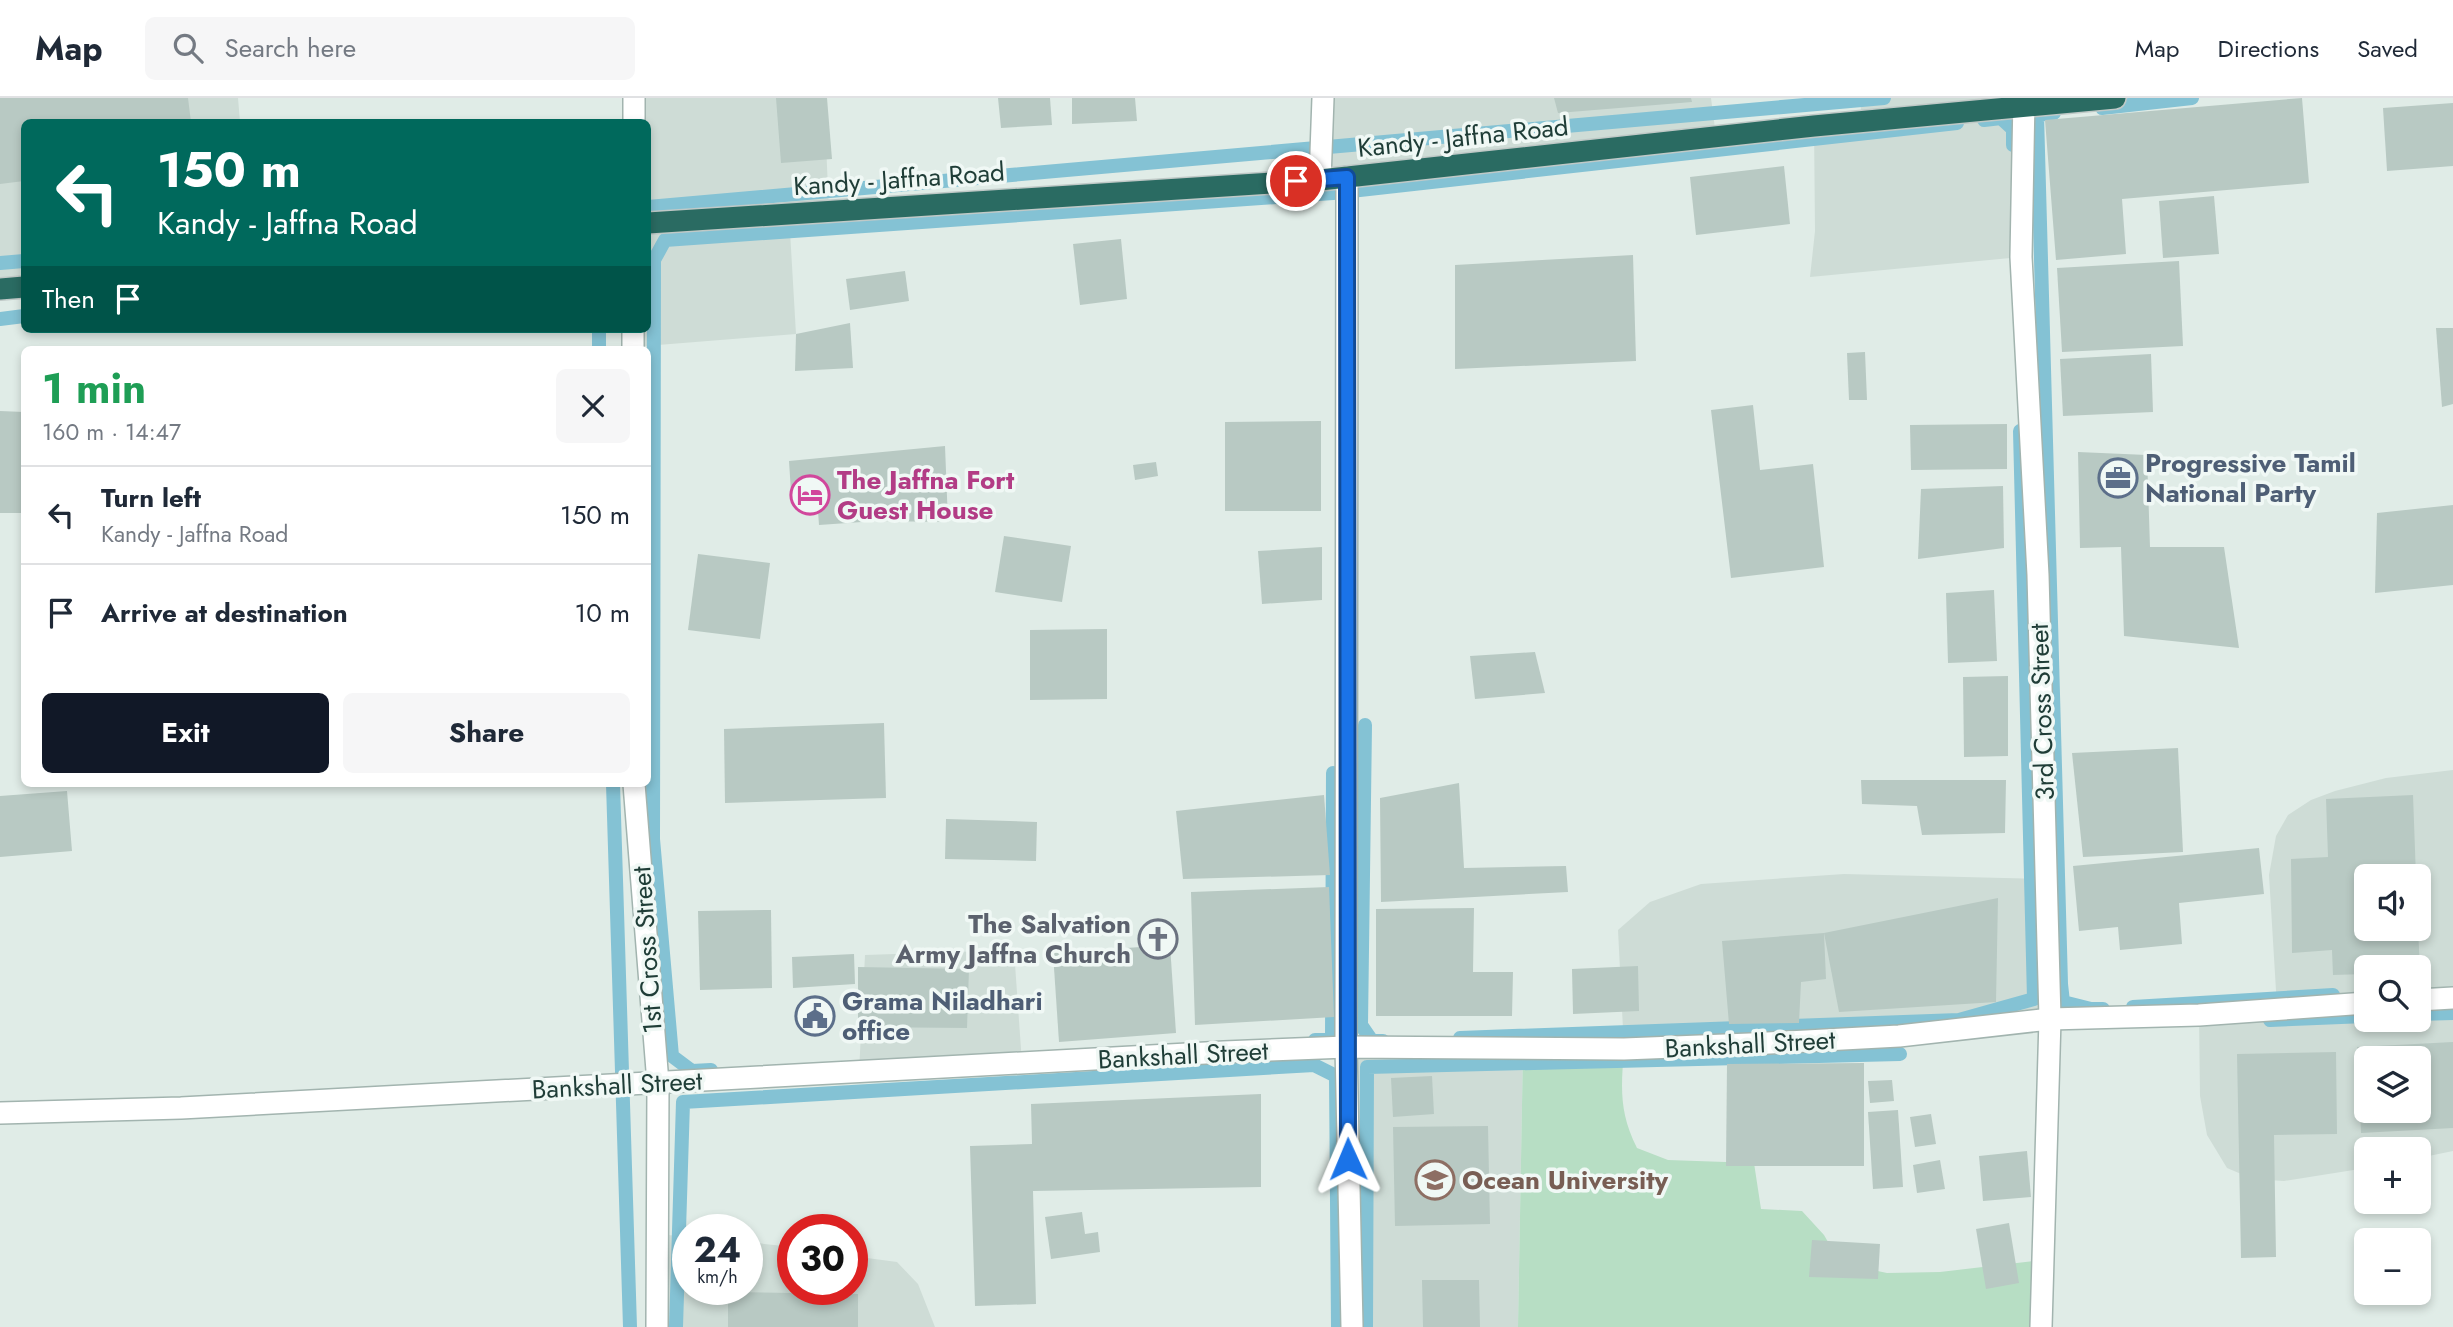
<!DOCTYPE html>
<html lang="en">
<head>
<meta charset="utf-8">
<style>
	body { margin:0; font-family:Jost,sans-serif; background:#f6f6f7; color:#1f2937; height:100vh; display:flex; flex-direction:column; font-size:26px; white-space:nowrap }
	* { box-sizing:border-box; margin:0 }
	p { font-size:23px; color:#747a83 }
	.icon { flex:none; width:38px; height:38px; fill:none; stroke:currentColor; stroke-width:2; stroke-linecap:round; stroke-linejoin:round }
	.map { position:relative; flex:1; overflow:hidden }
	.drawer { position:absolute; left:21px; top:248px; width:630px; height:441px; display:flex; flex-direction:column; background:#fff; border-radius:10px; box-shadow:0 4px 10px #0003 }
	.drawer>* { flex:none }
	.top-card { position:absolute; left:21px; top:21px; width:630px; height:214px; border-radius:10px; box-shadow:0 4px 10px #0003; background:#00695c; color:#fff; overflow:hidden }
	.controls { position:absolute; left:2354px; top:766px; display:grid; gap:14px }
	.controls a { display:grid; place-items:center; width:77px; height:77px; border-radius:10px; background:#fff; box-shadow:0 4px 10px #0003; font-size:35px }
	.speed { position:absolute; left:672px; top:1116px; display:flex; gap:14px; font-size:35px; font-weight:700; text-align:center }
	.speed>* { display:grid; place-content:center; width:91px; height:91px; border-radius:50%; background:#fff; box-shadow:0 4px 10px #0003; line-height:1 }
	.speed small { font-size:18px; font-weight:400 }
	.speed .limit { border:10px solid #d22; background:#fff; color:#111 }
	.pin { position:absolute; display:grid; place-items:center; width:60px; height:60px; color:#fff; margin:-30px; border:4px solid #fff; border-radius:50%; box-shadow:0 2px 7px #0007 }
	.me { position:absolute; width:77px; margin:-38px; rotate:359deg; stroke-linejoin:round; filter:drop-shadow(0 0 5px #0008) }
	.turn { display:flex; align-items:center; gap:24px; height:147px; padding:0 21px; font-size:32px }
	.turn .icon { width:91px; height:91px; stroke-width:2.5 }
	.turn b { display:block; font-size:49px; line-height:60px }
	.then { display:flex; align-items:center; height:66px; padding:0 21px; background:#0003; gap:14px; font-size:26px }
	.round { display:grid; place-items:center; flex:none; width:74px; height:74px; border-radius:10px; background:#f6f6f7 }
	.summary { display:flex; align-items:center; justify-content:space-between; height:119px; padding:0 21px }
	h1 { font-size:42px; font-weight:700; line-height:52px; color:#1e9e55 }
	.cta { display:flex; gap:14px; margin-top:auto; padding:14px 21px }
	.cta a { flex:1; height:80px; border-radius:10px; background:#111827; color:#fff; font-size:28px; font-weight:700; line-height:80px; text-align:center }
	.cta a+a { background:#f6f6f7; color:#1f2937 }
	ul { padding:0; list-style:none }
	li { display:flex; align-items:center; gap:21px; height:98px; padding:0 21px; border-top:2px solid #e0e1e3 }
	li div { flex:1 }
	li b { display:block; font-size:26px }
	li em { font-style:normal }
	header { display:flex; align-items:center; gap:42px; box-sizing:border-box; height:98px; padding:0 35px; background:#fff; border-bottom:2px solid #e0e1e3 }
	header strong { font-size:33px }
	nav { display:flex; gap:38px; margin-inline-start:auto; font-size:24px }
	.search { width:490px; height:63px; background:#f6f6f7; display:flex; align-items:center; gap:18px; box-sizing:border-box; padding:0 24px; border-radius:10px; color:#747a83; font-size:26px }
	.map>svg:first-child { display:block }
	.built { fill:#cedcd6; fill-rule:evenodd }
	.green { fill:#b7dec4 }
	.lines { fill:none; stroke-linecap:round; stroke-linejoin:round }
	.stream { stroke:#84c2d4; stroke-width:14 }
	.building { fill:#b8c9c3; fill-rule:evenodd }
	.minor-casing { stroke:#a2b4af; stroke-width:24 }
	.highway-casing { stroke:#c0c9c7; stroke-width:24 }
	.minor { stroke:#fff; stroke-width:21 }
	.highway { stroke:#2a6b62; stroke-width:21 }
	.route-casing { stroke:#114b97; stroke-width:18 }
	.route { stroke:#1a73e8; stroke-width:12 }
	.labels { text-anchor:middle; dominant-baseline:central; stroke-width:7; stroke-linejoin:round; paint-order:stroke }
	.street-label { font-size:26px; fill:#1f3d37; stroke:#f0f8f5 }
	.service-label { font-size:26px; font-weight:bold; fill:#4e5e75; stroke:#f0f8f5; text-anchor:start }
	.hotel-label { font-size:26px; font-weight:bold; fill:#b23c85; stroke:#f0f8f5; text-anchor:start }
	.worship-label { font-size:26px; font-weight:bold; fill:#5b616d; stroke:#f0f8f5; text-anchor:end }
	.education-label { font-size:26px; font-weight:bold; fill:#785e54; stroke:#f0f8f5; text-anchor:start }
</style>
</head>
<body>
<header>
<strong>Map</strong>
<div class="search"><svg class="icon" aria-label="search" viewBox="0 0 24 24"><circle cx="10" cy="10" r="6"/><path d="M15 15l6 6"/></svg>Search here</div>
<nav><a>Map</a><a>Directions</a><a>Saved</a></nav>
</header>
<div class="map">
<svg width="2453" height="1229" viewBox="0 0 2453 1229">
	<rect width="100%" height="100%" fill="#e0ece7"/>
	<g class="built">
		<path d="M0,0H238L240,24H24V189L0,191Z"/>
		<path d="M634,0H824L829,114L789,116L796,236L633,249V231H648V24H634Z"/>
		<path d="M1323,0H1711L1716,38L1320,82Z"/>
		<path d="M1860,0H2115L2025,7L2021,159L1810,179L1815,133L1814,28L1862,23Z"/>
		<path d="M2453,672V1053L2419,1060L2418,1052H2366V1070L2284,1083L2253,1081L2227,1070L2207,1037L2200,998L2199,917L2277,909L2269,777L2276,738L2288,717L2311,702L2335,693L2386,680ZM2366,779H2418V831H2366ZM2366,870H2418V922H2366ZM2366,961H2418V1013H2366Z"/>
		<path d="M1844,776L2048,781L2050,921L1624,951L1618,832L1650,804L1701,786Z"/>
		<path d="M1014,852L1022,965L859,974L865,857Z"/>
		<path d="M1346,949L1523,951L1518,1229H1352Z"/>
		<path d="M658,1136L688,1139V1192H747V1144L793,1149V1192H852V1158L897,1164L918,1186L935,1229H657Z"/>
	</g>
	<path class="green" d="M1523,951H1624C1621,990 1619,1014 1637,1050L1668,1062L1754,1065L1761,1111L1802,1113L1824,1137L1840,1165L1887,1175L1940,1174L2042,1162L2041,1229H1518Z"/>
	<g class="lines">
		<g class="stream">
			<path d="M2102,10L2192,0"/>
			<path d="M2054,15L2037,17L2061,886L2063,904L2091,911H2103"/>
			<path d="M1984,22L2001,20L2013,31V47"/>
			<path d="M648,109L1884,0"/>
			<path d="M0,165L24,163"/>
			<path d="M0,221L24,218"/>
			<path d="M599,231V252"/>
			<path d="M1365,627L1361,927L1372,943H1383"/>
			<path d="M613,686L630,1229"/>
			<path d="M2133,909L2333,897"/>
			<path d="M2418,916L2453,915"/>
			<path d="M2270,922L2366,918"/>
			<path d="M1460,940L1959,922L2034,901L2020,333"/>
			<path d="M1315,942H1332L1333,675"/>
			<path d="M711,972L692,973L672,958L653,741L654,162L665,142L1333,95L1957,25"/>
			<path d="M676,1229L683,1004L1314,967L1336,978L1338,1229"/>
			<path d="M1366,1229L1367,969L1900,956"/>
		</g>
	</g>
	<g class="building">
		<path d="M0,0H188L191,24H24V83L0,86Z"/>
		<path d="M776,0H827L832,61L781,65Z"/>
		<path d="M998,0H1050L1052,27L1001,30Z"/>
		<path d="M1072,0H1135L1137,23L1072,26Z"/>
		<path d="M1554,0H1691L1692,4L1558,15Z"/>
		<path d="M2302,0L2309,85L2122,101L2126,156L2056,162L2045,22Z"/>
		<path d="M2453,5V68L2387,73L2383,10Z"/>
		<path d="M1784,68L1790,126L1696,137L1690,79Z"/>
		<path d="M2214,98L2219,156L2163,160L2159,103Z"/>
		<path d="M1121,141L1127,201L1080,207L1073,146Z"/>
		<path d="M1633,157L1636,263L1455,271V167Z"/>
		<path d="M2179,163L2183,248L2062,254L2057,170Z"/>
		<path d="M905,173L909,203L850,212L846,181Z"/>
		<path d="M850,225L853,270L795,273L796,236Z"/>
		<path d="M2436,230H2453V306L2442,309Z"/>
		<path d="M1865,254L1867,302H1849L1847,255Z"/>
		<path d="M2151,256L2153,314L2063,318L2060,261Z"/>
		<path d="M1753,307L1760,372L1813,366L1824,469L1731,480L1711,312Z"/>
		<path d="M0,313L24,314V415H0Z"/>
		<path d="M1321,323V413H1225V324Z"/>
		<path d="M2007,326V371L1911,372L1910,327Z"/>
		<path d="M945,348L948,424L876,423L819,427L817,399L791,394L789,363Z"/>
		<path d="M2078,354L2147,357L2150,449H2224L2239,550L2124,538L2121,449L2080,450Z"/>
		<path d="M1156,364L1158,378L1135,382L1133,367Z"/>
		<path d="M2003,388L2004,450L1918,461L1921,391Z"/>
		<path d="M2453,407V487L2375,495L2377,415Z"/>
		<path d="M1004,438L1071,448L1062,504L995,494Z"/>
		<path d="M1322,449V502L1262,506L1258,453Z"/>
		<path d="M698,456L770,465L760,541L688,532Z"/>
		<path d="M1994,492L1997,563L1948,565L1946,495Z"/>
		<path d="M1107,531V601L1030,602V532Z"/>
		<path d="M1535,554L1545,595L1475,601L1470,558Z"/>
		<path d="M2008,578V658L1964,659L1963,579Z"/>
		<path d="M884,625L886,700L725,705L724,631Z"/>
		<path d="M2178,650L2183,754L2083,759L2072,655Z"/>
		<path d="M1861,682H2006L2005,735L1922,737L1917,708L1862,706Z"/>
		<path d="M1459,685L1464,770L1566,768L1568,794L1381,804L1380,700Z"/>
		<path d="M67,693L72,753L0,759V698Z"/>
		<path d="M1324,697L1330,777L1183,781L1176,713Z"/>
		<path d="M2413,697L2416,779H2366V831H2418L2420,870H2366V876L2333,877L2332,852L2292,855L2291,761L2328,759L2326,701Z"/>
		<path d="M946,721L1037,724L1036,763L945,761Z"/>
		<path d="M2259,750L2264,796L2179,805L2182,846L2120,852L2118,829L2079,833L2073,768Z"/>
		<path d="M1329,789L1334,919L1195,927L1191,794Z"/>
		<path d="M1998,800L1996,904L1839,914L1824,835Z"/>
		<path d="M1474,810L1473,874H1513L1512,918H1376V811Z"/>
		<path d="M771,812L772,890L700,892L698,813Z"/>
		<path d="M1824,835L1826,881L1801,884L1799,925L1729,926L1722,843Z"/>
		<path d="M1170,847L1176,935L1059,944L1053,855Z"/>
		<path d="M854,856L855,886L793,890L792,859Z"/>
		<path d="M1638,868L1639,913L1573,916L1572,871Z"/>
		<path d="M858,869L969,871L967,930L858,929Z"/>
		<path d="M2453,944V1030L2361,1035L2357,949ZM2366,961H2418V1013H2366Z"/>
		<path d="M2336,954L2337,1036L2274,1037L2276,1159L2241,1160L2237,956Z"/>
		<path d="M1864,965V1068H1726L1727,966Z"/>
		<path d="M1432,978L1434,1016L1393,1019L1391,980Z"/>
		<path d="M1892,982L1894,1003L1870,1005L1868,983Z"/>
		<path d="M1261,996V1089L1033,1093L1036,1206L975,1208L970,1048L1032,1046L1031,1006Z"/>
		<path d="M1898,1012L1903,1089L1873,1091L1868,1014Z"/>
		<path d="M1931,1016L1936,1046L1915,1049L1910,1019Z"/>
		<path d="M1488,1028L1490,1126L1395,1128L1393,1029Z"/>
		<path d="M2027,1053L2031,1099L1983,1103L1979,1058Z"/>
		<path d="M1940,1062L1945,1091L1917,1095L1913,1067Z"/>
		<path d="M1082,1114L1085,1136L1098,1134L1100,1154L1051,1161L1045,1119Z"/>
		<path d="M2009,1125L2019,1185L1986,1191L1976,1131Z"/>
		<path d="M1812,1142L1880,1146L1878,1181L1809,1179Z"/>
		<path d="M1422,1182H1479L1480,1229H1423Z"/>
		<path d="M728,1194L858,1196V1229H728Z"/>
	</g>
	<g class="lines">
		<g class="minor-casing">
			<g id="minor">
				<path d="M2024,0L2021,159L2038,477L2050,921L2041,1229"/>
				<path d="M634,24V0"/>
				<path d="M1347,79L1346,949L1352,1229"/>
				<path d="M1320,82L1323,0"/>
				<path d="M633,252V231"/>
				<path d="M634,686L658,985L657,1229"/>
				<path d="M2418,902L2453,900"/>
				<path d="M0,1015L181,1010L1224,954L1346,949L1624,951L1750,946L1899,938L2050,921L2199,917L2366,905"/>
			</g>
		</g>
		<g class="highway-casing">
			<g id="highway">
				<path d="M648,125L1320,82L1814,28L2115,0"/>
				<path d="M0,191L24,189"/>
			</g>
		</g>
		<use href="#minor" class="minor"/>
		<use href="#highway" class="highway"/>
	</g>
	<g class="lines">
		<g class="route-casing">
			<path id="route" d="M1296,83L1347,79L1348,1061"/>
		</g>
		<use href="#route" class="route"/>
	</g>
	<defs>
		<g id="office-ring" transform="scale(2.0125)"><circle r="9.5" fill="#f0f8f5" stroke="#5c6f8a" stroke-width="1.5"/><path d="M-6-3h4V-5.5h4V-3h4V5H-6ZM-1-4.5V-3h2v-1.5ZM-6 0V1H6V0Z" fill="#5c6f8a"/></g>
		<g id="hotel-ring" transform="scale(2.0125)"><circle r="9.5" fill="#f0f8f5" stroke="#d1479c" stroke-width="1.5"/><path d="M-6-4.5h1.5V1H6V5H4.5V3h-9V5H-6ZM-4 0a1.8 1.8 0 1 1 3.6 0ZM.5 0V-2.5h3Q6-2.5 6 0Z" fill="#d1479c"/></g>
		<g id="church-ring" transform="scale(2.0125)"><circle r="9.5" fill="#f0f8f5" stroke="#6b7280" stroke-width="1.5"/><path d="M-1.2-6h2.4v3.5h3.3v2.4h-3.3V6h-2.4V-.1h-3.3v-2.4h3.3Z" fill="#6b7280"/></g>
		<g id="civic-ring" transform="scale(2.0125)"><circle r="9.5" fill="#f0f8f5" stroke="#5c6f8a" stroke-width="1.5"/><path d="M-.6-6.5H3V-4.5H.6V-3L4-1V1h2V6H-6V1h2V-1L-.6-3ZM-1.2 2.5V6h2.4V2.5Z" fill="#5c6f8a"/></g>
		<g id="university-ring" transform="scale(2.0125)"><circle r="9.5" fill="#f0f8f5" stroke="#8d6e63" stroke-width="1.5"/><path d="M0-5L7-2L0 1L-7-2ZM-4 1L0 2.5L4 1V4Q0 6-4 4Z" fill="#8d6e63"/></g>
	</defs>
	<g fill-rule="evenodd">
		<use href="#office-ring" x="2118" y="380"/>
		<use href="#hotel-ring" x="810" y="397"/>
		<use href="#church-ring" x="1158" y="841"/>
		<use href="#civic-ring" x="815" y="918"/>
		<use href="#university-ring" x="1435" y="1082"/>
	</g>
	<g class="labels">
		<g class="street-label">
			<text transform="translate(1463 39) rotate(-6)">Kandy - Jaffna Road</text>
			<text transform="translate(899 81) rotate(-4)">Kandy - Jaffna Road</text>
			<text transform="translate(2042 614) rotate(-92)">3rd Cross Street</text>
			<text transform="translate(647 852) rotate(-94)">1st Cross Street</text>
			<text transform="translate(1750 946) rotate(-3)">Bankshall Street</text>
			<text transform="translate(1183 957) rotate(-3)">Bankshall Street</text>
			<text transform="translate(617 987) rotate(-3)">Bankshall Street</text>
		</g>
		<g class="service-label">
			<text x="2145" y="365">Progressive Tamil<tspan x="2145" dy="30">National Party</tspan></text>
			<text x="842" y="903">Grama Niladhari<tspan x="842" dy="30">office</tspan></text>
		</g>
		<g class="hotel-label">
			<text x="837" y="382">The Jaffna Fort<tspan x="837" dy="30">Guest House</tspan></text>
		</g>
		<g class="worship-label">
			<text x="1131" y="826">The Salvation<tspan x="1131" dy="30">Army Jaffna Church</tspan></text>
		</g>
		<g class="education-label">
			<text x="1462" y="1082">Ocean University</text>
		</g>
	</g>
</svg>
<div class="controls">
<a><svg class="icon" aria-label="sound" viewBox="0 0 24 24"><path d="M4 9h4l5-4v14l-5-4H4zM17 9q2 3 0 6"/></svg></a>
<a><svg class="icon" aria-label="search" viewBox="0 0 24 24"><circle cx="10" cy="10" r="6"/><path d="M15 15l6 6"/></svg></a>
<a><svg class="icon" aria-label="layers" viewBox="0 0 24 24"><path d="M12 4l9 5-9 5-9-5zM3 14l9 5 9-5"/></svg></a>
<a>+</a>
<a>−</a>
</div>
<div class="speed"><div>24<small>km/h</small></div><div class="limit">30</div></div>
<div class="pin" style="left:1296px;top:83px;background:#d93025"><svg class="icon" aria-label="arrive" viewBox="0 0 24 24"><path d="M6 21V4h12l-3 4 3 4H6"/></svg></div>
<svg class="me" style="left:1348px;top:1061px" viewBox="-20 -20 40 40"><path d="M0-17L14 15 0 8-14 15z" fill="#1a73e8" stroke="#fff" stroke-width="4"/></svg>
<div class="top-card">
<div class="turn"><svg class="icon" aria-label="left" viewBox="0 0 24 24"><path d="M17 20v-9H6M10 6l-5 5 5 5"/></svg><div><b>150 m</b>Kandy - Jaffna Road</div></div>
<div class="then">Then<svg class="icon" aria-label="arrive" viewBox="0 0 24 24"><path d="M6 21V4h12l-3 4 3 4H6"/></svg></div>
</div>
<section class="drawer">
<div class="summary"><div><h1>1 min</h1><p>160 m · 14:47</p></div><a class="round"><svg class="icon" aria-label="close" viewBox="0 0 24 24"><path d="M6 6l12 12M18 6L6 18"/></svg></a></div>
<ul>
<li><svg class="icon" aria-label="left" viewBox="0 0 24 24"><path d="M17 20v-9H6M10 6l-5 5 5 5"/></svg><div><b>Turn left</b><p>Kandy - Jaffna Road</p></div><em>150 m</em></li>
<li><svg class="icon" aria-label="arrive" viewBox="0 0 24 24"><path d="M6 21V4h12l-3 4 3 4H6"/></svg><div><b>Arrive at destination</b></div><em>10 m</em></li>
</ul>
<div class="cta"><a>Exit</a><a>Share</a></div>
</section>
</div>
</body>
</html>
